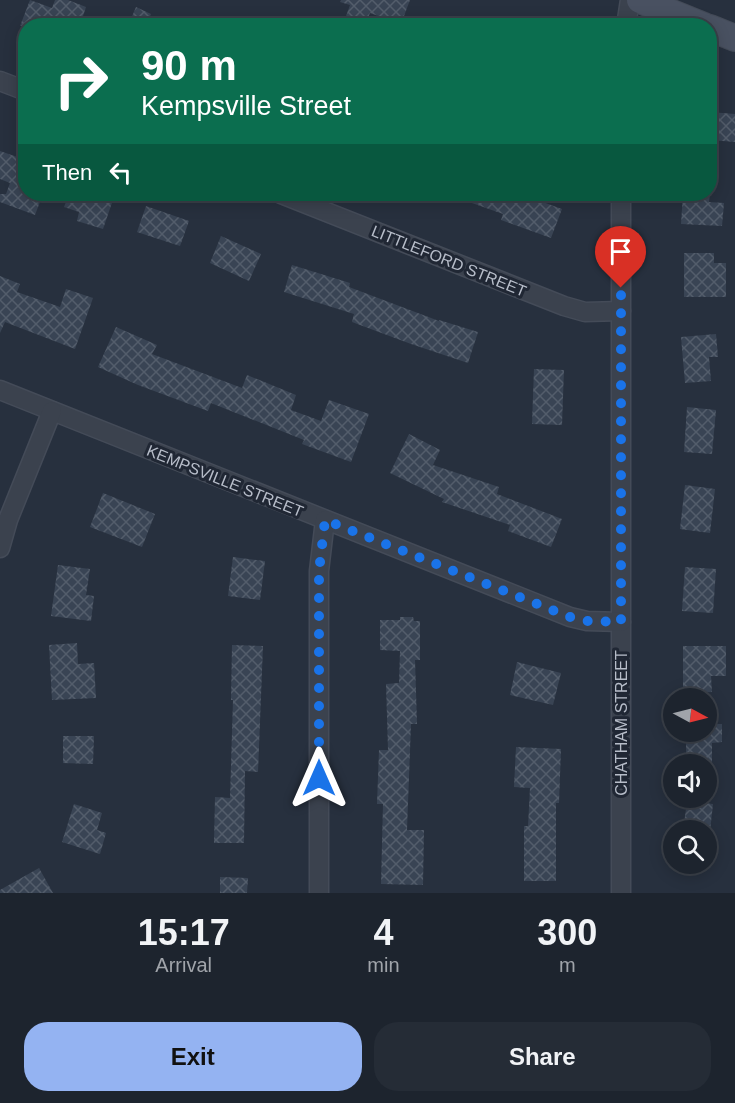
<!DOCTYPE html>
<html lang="en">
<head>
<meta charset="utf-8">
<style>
	body { margin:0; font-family:Arial,sans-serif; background:#252c36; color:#f1f3f6; height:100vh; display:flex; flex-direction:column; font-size:22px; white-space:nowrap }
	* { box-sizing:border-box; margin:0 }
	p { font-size:20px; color:#a0a4aa }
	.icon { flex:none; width:33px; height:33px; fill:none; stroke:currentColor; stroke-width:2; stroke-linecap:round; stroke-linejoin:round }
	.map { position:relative; height:893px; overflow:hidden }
	.details { display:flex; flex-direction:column; background:#1d242e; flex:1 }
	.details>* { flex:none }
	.banner { position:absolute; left:18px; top:18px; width:699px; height:183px; border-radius:24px; box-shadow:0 3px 15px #0003,0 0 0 2px #3b414a; background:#0b6e4f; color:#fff; overflow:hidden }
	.needle { width:39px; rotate:97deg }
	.fabs { position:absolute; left:663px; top:688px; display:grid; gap:12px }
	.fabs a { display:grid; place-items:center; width:54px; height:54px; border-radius:50%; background:#1d242e; box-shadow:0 3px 15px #0003,0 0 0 2px #3b414a; font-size:30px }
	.pin { position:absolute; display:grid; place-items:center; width:51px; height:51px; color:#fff; margin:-62px -26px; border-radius:50% 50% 50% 0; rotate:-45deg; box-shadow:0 0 6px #0007 }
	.pin .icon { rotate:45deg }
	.me { position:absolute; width:66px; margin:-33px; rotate:0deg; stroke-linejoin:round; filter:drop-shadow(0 0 4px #0008) }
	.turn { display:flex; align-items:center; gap:21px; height:126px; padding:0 24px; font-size:27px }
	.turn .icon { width:78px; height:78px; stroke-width:2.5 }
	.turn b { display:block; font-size:42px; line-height:51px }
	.then { display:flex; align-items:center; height:57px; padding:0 24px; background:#0003; gap:12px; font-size:22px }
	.eta { display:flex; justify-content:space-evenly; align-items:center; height:102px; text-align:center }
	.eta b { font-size:36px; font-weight:700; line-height:42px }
	.action { display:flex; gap:12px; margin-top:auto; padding:12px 24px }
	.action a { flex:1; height:69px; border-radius:24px; background:#94b3f2; color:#111; font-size:24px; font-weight:700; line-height:69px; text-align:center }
	.action a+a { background:#252c36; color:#f1f3f6 }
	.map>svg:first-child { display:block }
	.building { fill:url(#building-cross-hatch) }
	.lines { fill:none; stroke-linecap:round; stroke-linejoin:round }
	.street-casing { stroke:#444b58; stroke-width:21 }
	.secondary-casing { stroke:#444b58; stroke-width:28 }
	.street { stroke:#3b424e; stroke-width:18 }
	.secondary { stroke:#495161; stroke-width:26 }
	.route { stroke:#1a73e8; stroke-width:10; stroke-dasharray:0 18 }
	.labels { text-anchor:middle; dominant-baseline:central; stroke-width:6; stroke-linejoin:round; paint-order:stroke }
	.street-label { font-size:16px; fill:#b7bdc9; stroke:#202734 }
</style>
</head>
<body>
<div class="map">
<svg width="735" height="893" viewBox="0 0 735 893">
	<defs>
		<pattern id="building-cross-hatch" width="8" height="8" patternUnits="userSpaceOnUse" patternTransform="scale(1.5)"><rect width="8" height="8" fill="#394454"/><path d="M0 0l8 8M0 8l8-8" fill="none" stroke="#535d6b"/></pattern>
	</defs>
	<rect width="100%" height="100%" fill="#27303e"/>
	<g class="building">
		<path d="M30,0L52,8L55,0H68L86,7L82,19L93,24V26H20Z"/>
		<path d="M341,0H410L401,24L370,13L365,26H361L345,19L350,5L340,2Z"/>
		<path d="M136,7L151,14L146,26H128Z"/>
		<path d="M710,112L735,114V142L710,140Z"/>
		<path d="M24,147L26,194H43L35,215L0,202V194H6L10,183L0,179V151L20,158Z"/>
		<path d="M69,194H115L103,229L77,221L79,212L64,207Z"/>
		<path d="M452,194H521L562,209L551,238L501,220L503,214L452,196Z"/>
		<path d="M683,194H710L709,202L724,203L722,226L681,224Z"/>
		<path d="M146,206L189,221L180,246L137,232Z"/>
		<path d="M221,236L261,254L249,281L210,263Z"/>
		<path d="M684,253H714V263H726V297H684Z"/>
		<path d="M292,265L350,283L349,287L439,321V320L478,332L468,363L411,344L352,322L354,314L284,292Z"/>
		<path d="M0,276L20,284L17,292L60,307L66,289L93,298L75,349L5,322L0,333Z"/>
		<path d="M116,327L157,345L152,354L242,388L247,375L296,395L291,410L321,421L329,400L369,414L351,462L302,444L304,440L211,403L208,411L138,385L98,367Z"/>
		<path d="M716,334L718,357H709L711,381L685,383L681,337Z"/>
		<path d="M534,369L564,370L562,425L532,424Z"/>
		<path d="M687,407L716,410L712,454L684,452Z"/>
		<path d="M409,434L440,450L433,465L499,487L497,494L562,519L551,547L508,531L510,525L442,502L444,499L390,473Z"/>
		<path d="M685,485L715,489L710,533L680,529Z"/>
		<path d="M103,493L155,514L142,547L90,527Z"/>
		<path d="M233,557L265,561L260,600L228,596Z"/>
		<path d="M58,565L90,569L86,595L94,596L91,621L51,616Z"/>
		<path d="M685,567L716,569L713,613L682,611Z"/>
		<path d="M400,617H413L414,621H420V660H415L417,724H411L407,830H424L423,885L381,884L383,804H377L379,750H388L386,684L399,683L400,651L380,650V620H400Z"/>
		<path d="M77,643L78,664L94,663L96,698L52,700L49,645Z"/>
		<path d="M232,645L263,646L258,772L245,771L244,843H214L215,797L230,798L233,700H231Z"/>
		<path d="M683,646H726V676H711L712,692L683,693Z"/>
		<path d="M517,662L561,673L553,705L510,695Z"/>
		<path d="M706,724H722V742L712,743V765H686V732H706Z"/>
		<path d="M63,736H94L93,764L63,763Z"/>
		<path d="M516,747L561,749L559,803H556V881H524V826H528L530,788L514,787Z"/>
		<path d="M687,801L713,804L710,831H683Z"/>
		<path d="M74,804L102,813L97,830L106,833L100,854L62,842Z"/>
		<path d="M39,868L53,893H0V890Z"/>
		<path d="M220,877L248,878L247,893H220Z"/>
	</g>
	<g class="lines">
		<g class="street-casing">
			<g id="street">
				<path d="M626,26L630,0"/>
				<path d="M0,81L26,91"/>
				<path d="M281,194L564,306L585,312L621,311"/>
				<path d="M621,194V893"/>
				<path d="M0,390L570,617L587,621L621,622"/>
				<path d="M0,548L8,520L52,411"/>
				<path d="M319,893V571L325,520"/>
			</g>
		</g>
		<g class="secondary-casing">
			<g id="secondary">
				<path d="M640,0L704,26"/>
				<path d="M710,28L735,38"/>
			</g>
		</g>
		<use href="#street" class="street"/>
		<use href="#secondary" class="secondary"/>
	</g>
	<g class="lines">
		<path class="route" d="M319,778V571L325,520L570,617L587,621L621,622V288"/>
	</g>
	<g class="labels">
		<g class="street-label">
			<text transform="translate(449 261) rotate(22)">LITTLEFORD STREET</text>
			<text transform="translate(225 481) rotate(22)">KEMPSVILLE STREET</text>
			<text transform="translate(621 723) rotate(-90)">CHATHAM STREET</text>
		</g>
	</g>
</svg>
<div class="fabs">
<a><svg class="needle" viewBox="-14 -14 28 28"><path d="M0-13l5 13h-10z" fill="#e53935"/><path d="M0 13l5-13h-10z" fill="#a0a4aa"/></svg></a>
<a><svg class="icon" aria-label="sound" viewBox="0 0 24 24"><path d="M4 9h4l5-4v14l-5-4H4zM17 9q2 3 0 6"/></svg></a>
<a><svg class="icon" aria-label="search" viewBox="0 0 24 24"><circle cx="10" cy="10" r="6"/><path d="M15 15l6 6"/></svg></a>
</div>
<div class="pin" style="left:621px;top:288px;background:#d93025"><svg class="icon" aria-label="arrive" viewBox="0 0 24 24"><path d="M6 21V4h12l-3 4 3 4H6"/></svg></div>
<svg class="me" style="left:319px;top:778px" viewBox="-20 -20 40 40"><path d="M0-17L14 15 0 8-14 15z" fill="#1a73e8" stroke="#fff" stroke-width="4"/></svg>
<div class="banner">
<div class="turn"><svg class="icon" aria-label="right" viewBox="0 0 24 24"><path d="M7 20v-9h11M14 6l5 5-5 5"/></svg><div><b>90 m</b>Kempsville Street</div></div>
<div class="then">Then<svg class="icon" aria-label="left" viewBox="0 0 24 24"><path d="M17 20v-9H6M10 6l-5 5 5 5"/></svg></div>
</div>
</div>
<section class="details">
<div class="eta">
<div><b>15:17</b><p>Arrival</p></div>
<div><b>4</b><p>min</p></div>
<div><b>300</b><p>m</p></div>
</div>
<div class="action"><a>Exit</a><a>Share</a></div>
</section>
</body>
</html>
